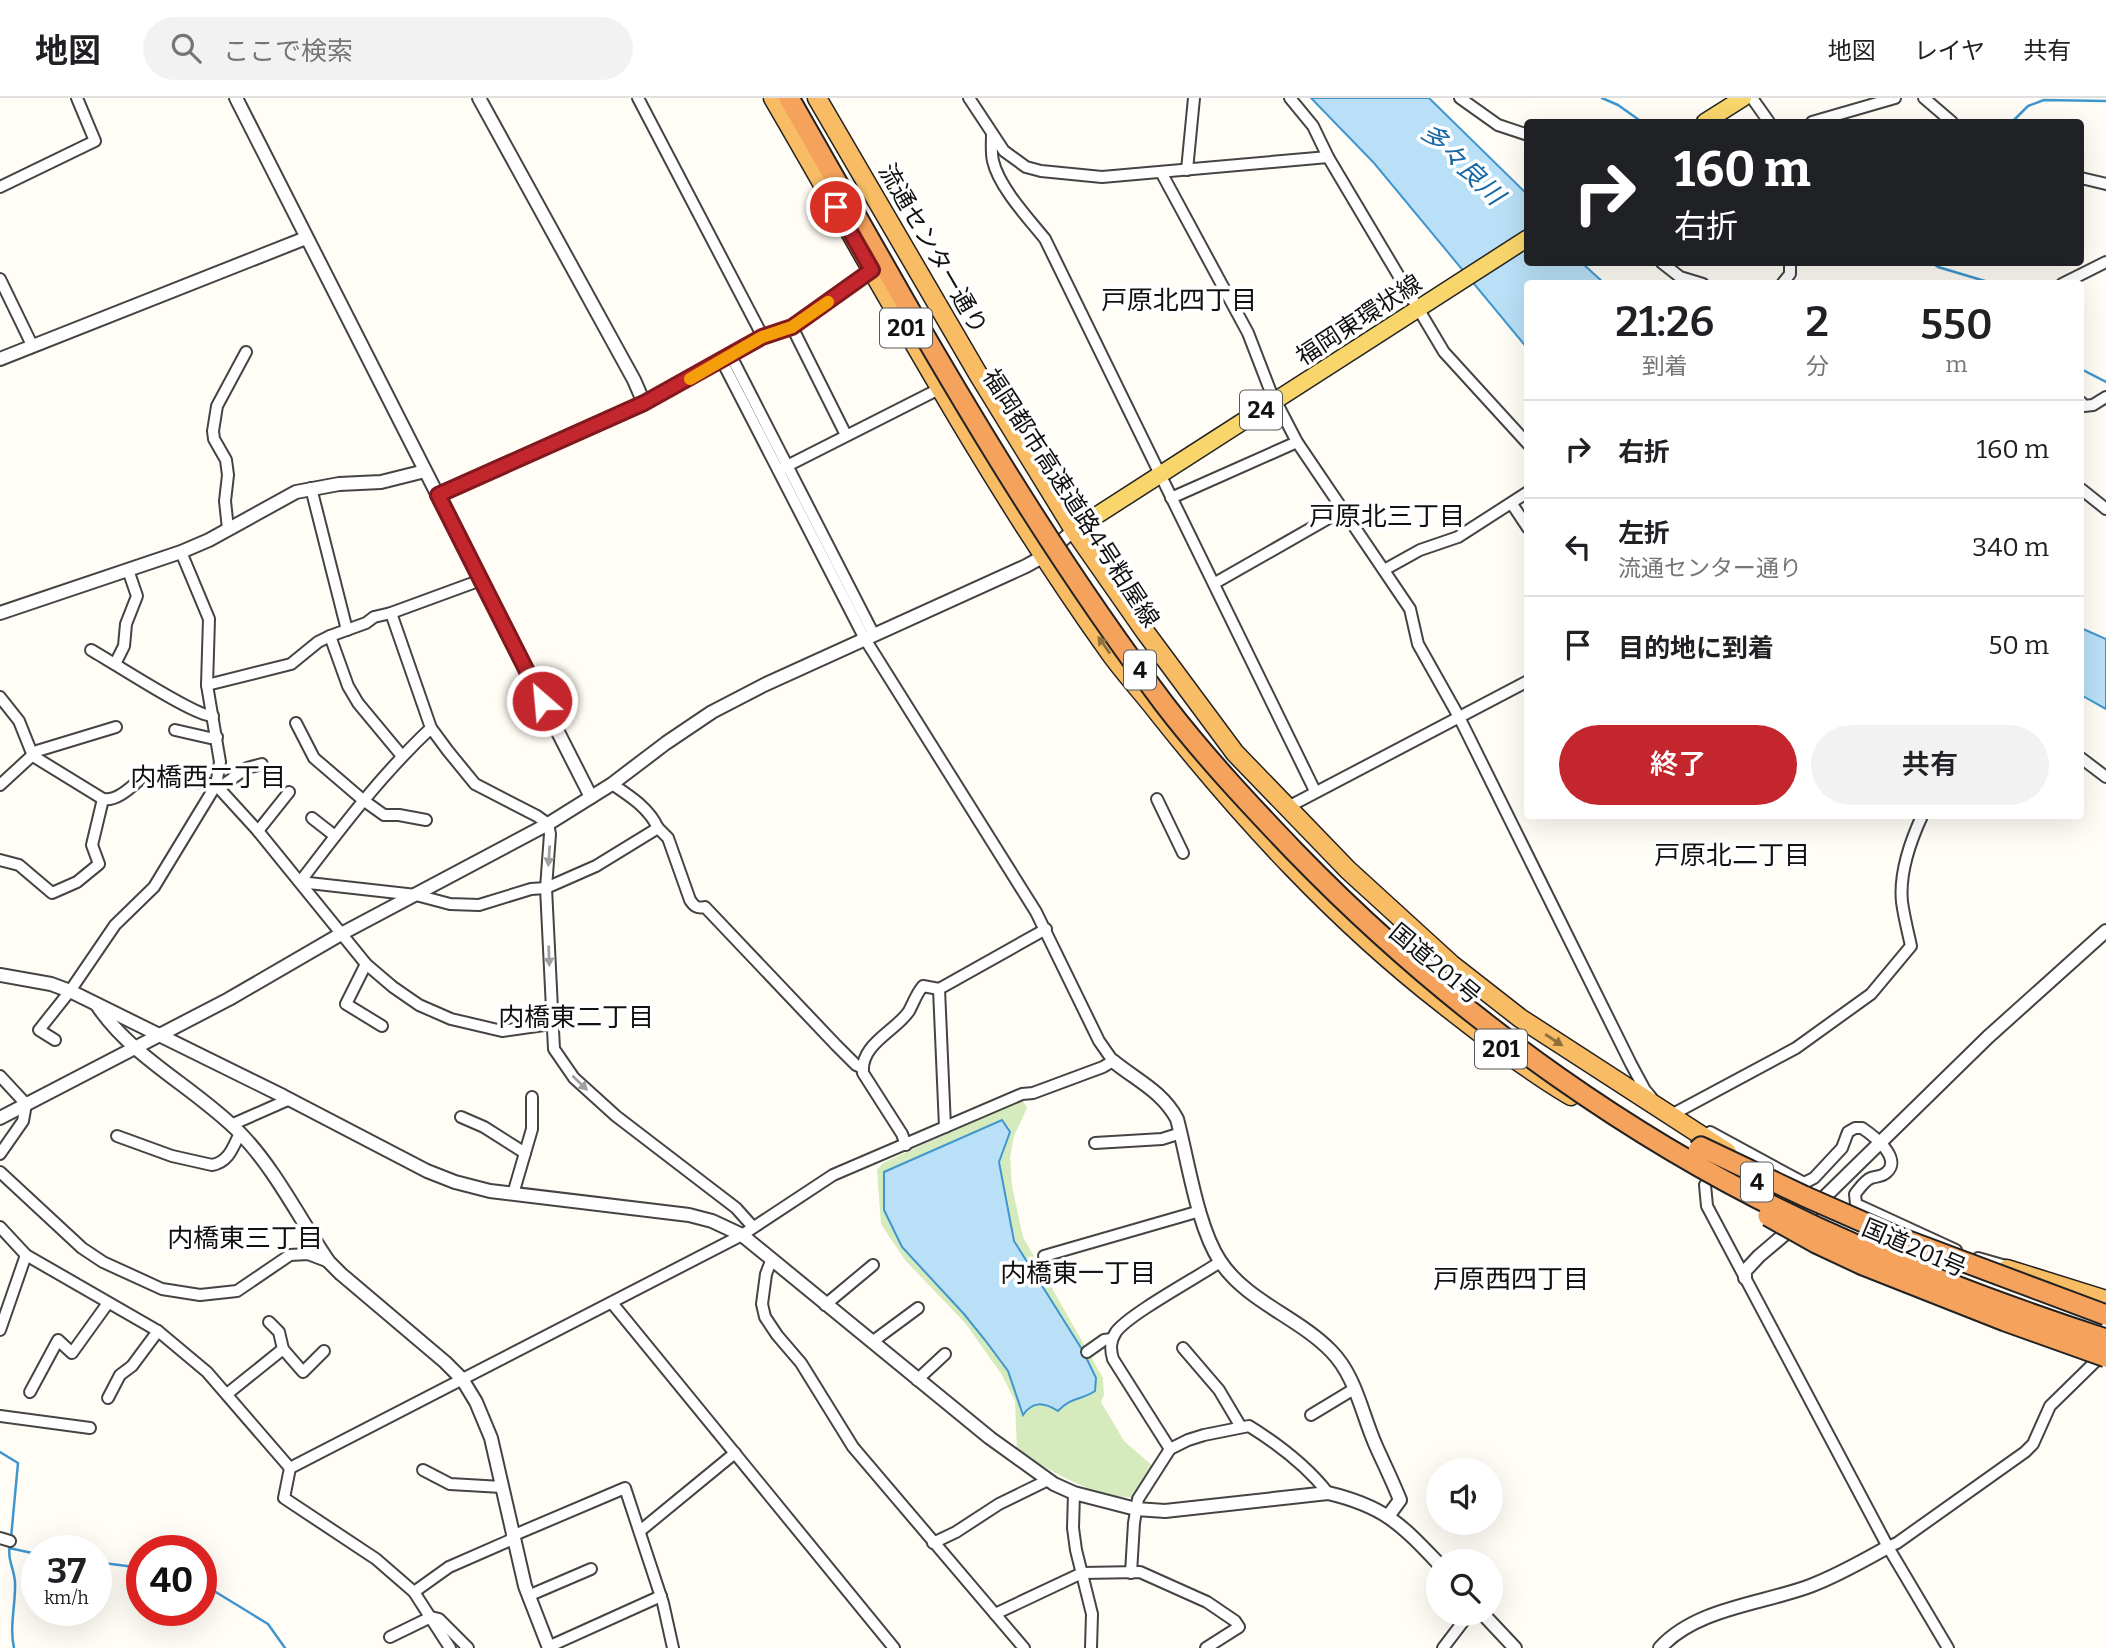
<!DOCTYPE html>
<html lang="ja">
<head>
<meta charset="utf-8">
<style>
	body { margin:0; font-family:Bitter,"Noto Sans JP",serif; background:#f2f2f2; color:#202124; height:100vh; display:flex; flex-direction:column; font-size:26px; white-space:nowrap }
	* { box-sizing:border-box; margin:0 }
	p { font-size:23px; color:#757577 }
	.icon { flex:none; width:38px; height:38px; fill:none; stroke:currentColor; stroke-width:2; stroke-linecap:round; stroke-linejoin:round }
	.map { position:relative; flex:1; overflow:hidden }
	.details { position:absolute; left:1524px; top:182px; width:560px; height:539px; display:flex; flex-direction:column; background:#fff; border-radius:7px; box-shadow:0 7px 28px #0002 }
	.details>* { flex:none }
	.hud { position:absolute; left:1524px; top:21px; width:560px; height:147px; border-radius:7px; box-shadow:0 7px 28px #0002; background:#202124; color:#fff; overflow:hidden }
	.tools { position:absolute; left:1426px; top:1360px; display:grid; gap:14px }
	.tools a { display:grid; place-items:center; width:77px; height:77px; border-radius:50%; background:#fff; box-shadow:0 7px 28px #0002; font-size:35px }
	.speed { position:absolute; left:21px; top:1437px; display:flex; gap:14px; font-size:35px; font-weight:700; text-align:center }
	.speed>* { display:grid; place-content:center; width:91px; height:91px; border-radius:50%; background:#fff; box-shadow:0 7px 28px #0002; line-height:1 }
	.speed small { font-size:18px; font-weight:400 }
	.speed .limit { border:10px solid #d22; background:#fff; color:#111 }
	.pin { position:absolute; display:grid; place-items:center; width:60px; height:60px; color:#fff; margin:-30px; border:4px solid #fff; border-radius:50%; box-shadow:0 2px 7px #0007 }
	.me { position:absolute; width:77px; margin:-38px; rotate:333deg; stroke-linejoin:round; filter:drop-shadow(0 0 5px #0008) }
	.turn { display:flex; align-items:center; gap:24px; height:147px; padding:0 35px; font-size:32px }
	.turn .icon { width:91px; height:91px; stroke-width:2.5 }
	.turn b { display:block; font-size:49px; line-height:60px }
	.eta { display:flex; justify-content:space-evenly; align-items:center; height:119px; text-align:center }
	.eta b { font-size:42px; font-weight:600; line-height:49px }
	.cta { display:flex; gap:14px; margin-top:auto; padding:14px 35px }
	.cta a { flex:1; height:80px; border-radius:42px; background:#c4262e; color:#fff; font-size:28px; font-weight:600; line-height:80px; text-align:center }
	.cta a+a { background:#f2f2f2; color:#202124 }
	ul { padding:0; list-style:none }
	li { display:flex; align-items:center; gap:21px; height:98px; padding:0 35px; border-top:2px solid #e0e0e0 }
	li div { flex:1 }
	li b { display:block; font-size:26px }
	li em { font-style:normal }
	header { display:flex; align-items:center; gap:42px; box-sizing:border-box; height:98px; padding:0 35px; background:#fff; border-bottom:2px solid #e0e0e0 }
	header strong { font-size:33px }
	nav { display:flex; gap:38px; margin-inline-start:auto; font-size:24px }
	.search { width:490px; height:63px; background:#f2f2f2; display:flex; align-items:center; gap:18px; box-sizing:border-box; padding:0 24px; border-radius:38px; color:#757577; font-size:26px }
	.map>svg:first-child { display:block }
	.green { fill:#d5ebbd }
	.water { fill:#b9e0f7; stroke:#3f96cf; stroke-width:2 }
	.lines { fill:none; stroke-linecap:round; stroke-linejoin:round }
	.stream { stroke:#3f96cf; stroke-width:2.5 }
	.minor-casing { stroke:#444; stroke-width:14 }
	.tertiary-casing { stroke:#444; stroke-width:16 }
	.primary-casing { stroke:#222; stroke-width:19 }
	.trunk-casing { stroke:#222; stroke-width:21 }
	.motorway-casing { stroke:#222; stroke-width:23 }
	.minor { stroke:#fff; stroke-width:10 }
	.tertiary { stroke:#fff; stroke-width:12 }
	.primary { stroke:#f9d66b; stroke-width:16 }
	.trunk { stroke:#f7bc64; stroke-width:18 }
	.motorway { stroke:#f5a25d; stroke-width:19 }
	.motorway-bridge-casing { stroke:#222; stroke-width:23; stroke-linecap:butt }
	.motorway-bridge { stroke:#f5a25d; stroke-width:19 }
	.oneway { fill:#906f3f }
	.oneway2 { fill:#a0a0a0 }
	.route-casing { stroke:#7f191e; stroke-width:18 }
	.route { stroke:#c4262e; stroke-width:12 }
	.slow { stroke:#f59e0b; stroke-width:12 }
	.labels { text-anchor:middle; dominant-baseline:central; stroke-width:7; stroke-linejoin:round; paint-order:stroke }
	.shield { fill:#fff; stroke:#585858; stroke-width:2 }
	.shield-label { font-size:23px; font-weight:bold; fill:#111 }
	.street-label { font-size:24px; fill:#111; stroke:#fff }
	.water-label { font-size:26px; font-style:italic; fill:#1768a6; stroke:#fff }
	.neighbourhood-label { font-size:26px; fill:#111; stroke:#fff }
</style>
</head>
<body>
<header>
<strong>地図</strong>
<div class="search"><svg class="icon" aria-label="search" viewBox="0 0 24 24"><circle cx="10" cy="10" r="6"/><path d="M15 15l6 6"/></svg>ここで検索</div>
<nav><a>地図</a><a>レイヤ</a><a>共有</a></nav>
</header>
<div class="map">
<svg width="2106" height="1550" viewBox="0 0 2106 1550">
	<rect width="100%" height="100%" fill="#fffdf5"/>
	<path class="green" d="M1022,1001L1027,1010L1014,1038L1010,1059L1012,1088L1023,1139L1103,1280L1104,1297L1101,1304L1124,1343L1154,1369L1134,1399C1098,1402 1047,1371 1017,1352L1015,1303L1002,1277L966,1226L905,1162L881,1126L877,1072L883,1065Z"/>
	<g class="water">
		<path d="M1311,0H1429L1528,97V164L1582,165L1604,185L1528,186V251L1374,65Z"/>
		<path d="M2081,530L2106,541V611L2081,597Z"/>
		<path d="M1002,1022L1010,1034L999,1064L1014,1143L1083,1253L1096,1280L1095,1293C1080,1303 1072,1298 1058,1313C1045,1305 1033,1302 1023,1317L1008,1273L985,1242L964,1216L902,1149L884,1112V1074Z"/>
	</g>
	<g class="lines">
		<g class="stream">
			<path d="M1602,0L1618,7L1642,24"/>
			<path d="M2012,24L2028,8L2044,2L2106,3"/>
			<path d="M1931,164L1938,169L1995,186"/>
			<path d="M2081,271L2106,284"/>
			<path d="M0,1354L18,1365L11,1440"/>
			<path d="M10,1446C7,1462 14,1470 15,1484C16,1506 9,1528 14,1550"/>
			<path d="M9,1450L37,1456"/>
			<path d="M96,1464L142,1470"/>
			<path d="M201,1485L268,1526L285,1550"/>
		</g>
		<g class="minor-casing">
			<g id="minor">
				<path d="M638,0L763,239"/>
				<path d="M969,0L1004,53L1026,69L1041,73L1102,79L1328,59"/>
				<path d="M1290,0L1313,28L1328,59L1444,254L1528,346"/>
				<path d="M1460,0L1498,27L1528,37"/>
				<path d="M1752,0L1769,24"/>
				<path d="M1924,0L1952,24"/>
				<path d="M1812,24L1895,0"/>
				<path d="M992,36C992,45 991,55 993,63C999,89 1028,120 1045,141L1315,693"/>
				<path d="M1187,72L1194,0"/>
				<path d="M1161,74L1248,235L1270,292L1297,344L1410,511L1418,546L1459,619L1631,966L1645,992L1651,999"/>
				<path d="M2081,80L2106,86"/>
				<path d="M0,89L95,43L77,0"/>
				<path d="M1661,164L1680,179L1703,186"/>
				<path d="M0,181L32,247"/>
				<path d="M1782,186L1790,176V164"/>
				<path d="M2062,186L2106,164"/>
				<path d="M792,229L846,337"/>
				<path d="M731,258L874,537"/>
				<path d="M2081,304L2084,308L2093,307L2106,299"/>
				<path d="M781,371L941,290"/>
				<path d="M311,390L347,532"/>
				<path d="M2081,391L2106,411"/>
				<path d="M1171,400L1297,344"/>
				<path d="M1512,406L1528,430"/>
				<path d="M228,431L225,403L228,377L226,362L214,341L213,333L217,308L246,254"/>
				<path d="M1384,472L1420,452L1458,439L1528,394"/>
				<path d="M1215,485L1343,412"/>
				<path d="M391,515L431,630L448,653L475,686L537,718L548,726L550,736L546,790L554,951L574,980L616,1018L736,1110L753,1129"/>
				<path d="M330,538L348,588L358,605L402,658"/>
				<path d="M91,552C111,563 197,620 213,618"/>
				<path d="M115,566L124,548L126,526L137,498L128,472"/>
				<path d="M207,587L291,566L318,544L330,538L366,525L374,519L391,515L481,482"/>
				<path d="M0,599L19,623L33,658L103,701C118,704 134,686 145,677L216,687L258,733L366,866L393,889L419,907L451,921L502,933L551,926"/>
				<path d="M296,625L314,660L363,702L384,717H399L426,722"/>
				<path d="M175,632L210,640L217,639"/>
				<path d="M2081,660L2106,679"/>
				<path d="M0,687L37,653L116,629"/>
				<path d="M219,690L247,670L262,666"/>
				<path d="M1157,701L1183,755"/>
				<path d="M1288,709L1528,583"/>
				<path d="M312,720L335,738"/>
				<path d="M658,730L668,740L690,802C694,808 697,811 705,809L836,947L856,967L863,970"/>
				<path d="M258,733L289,694"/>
				<path d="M0,762L19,767L52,795L77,784L99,766L92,747L103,701"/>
				<path d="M300,784L416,797L450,806L479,807L531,791L546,790L596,768L658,730C649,710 630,698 612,686"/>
				<path d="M300,784C341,730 381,677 431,630"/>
				<path d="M366,866L346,906L382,928"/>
				<path d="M55,942L39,932L70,893L115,827L154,789L216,687L220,664L207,587L209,521L181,454"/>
				<path d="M0,978L26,1006L23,1023L0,1056"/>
				<path d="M1675,1015L1796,950L1871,896L1911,848C1908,834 1904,819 1902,804C1899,775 1910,744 1922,718"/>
				<path d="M461,1019L484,1029L525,1055"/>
				<path d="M231,1027L290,1001"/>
				<path d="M945,1029L939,891L1046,831"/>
				<path d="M1710,1034L1804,1085L1814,1080L1842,1050L1848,1034L1855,1030H1862C1874,1038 1902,1060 1887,1074C1882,1079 1877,1078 1871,1080C1865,1082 1859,1091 1855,1096L1856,1106L1956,1152"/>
				<path d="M117,1038L172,1058L212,1067C229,1064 233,1049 240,1035"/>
				<path d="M1095,1045L1162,1041L1181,1035"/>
				<path d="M906,1047L902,1036L863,975C860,946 896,933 909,913C914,904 916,896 923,888L939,891"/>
				<path d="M0,1074L82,1150L103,1164L162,1191L200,1197L237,1193L290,1157L308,1156L329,1164"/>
				<path d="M1705,1087L1707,1108L1888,1449L1948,1550"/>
				<path d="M513,1096L532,1031V999"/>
				<path d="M0,1129L26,1157L158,1233L207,1274L290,1370"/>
				<path d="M1044,1158L1200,1113"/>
				<path d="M1978,1160L2013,1170"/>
				<path d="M771,1163L766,1176L762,1206L765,1219L777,1237L801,1265L853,1349L1024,1550"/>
				<path d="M612,1205L894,1550"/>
				<path d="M825,1207L873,1167"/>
				<path d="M0,1232L26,1157"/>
				<path d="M872,1244L918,1210"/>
				<path d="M1183,1250L1219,1292L1241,1329"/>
				<path d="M283,1251L303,1274L324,1253"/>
				<path d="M1087,1254L1104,1242L1112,1241"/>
				<path d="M917,1282L945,1256"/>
				<path d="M30,1294L58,1242L72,1255L108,1205"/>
				<path d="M227,1296L283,1251L279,1234L269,1224"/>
				<path d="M108,1300L120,1277L132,1268L158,1233"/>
				<path d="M1311,1317L1354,1291"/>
				<path d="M0,1318L90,1330"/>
				<path d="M1170,1351L1113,1261C1110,1251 1110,1243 1116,1234C1129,1216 1198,1179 1220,1164"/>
				<path d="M423,1372L450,1386L502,1389"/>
				<path d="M1074,1395L1073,1430L1076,1452L1092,1516L1091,1550"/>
				<path d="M640,1433L735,1355"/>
				<path d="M512,1438L625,1390L663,1505L673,1550"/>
				<path d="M0,1440L10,1443"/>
				<path d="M933,1445L956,1434L999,1406L1048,1382"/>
				<path d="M1888,1449L1897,1445L2025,1354L2033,1346L2050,1308L2097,1262"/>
				<path d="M1131,1475L1134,1425L1138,1401L1170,1351L1188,1342L1204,1337L1249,1328C1278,1346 1306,1367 1328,1395"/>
				<path d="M414,1494L449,1469L513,1441"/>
				<path d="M528,1498L591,1471"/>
				<path d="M995,1516L1082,1475L1140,1474L1207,1504L1235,1523L1239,1529L1206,1550"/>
				<path d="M390,1539L431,1519L439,1521L468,1550"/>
				<path d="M548,1549L661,1498"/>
				<path d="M450,1550L414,1494L376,1461L284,1400L290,1370L742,1137L833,1077L1022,996L1033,995L1103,969L1113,963L1099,943L1036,814L865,541L722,263"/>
				<path d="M1443,1550L1469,1516"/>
			</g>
		</g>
		<g class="tertiary-casing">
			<g id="tertiary">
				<path d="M236,0L591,699"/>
				<path d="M479,0L634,282L644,305"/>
				<path d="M0,261L306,140"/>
				<path d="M437,397L644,305L763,239L792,229L872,172"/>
				<path d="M0,515L181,454L209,442L296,394L339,386L381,384L425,373"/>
				<path d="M0,877L51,886L70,893L283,998L427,1073L455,1084L490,1093L689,1117L712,1123L742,1137L990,1340L1054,1386L1074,1395L1136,1411L1165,1413L1328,1395C1383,1408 1400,1425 1438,1465"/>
				<path d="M97,907C132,960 196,990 240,1035C276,1072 300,1122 329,1164L341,1176L445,1264L462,1281L476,1304L491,1340L525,1488L549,1550"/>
				<path d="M1113,963C1136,982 1162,993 1177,1021C1188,1062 1197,1128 1220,1163C1246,1203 1298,1219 1331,1253C1356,1278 1362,1317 1376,1348C1384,1366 1393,1384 1400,1402L1389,1417"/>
				<path d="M0,1020L229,901L341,836L548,726L612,686L666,645L712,614L764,587L1026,468L1044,458L1074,432"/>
				<path d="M1745,1180V1173L1759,1158L1798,1125L1988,939L2106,833"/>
				<path d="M1483,1516L1515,1550"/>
				<path d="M1660,1550C1696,1510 1762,1506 1810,1488C1837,1478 1863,1463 1888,1449"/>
			</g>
		</g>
		<g class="primary-casing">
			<g id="primary">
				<path d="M1705,24L1743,0"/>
				<path d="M1074,432L1528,140"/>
			</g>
		</g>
		<g class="trunk-casing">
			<g id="trunk">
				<path d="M773,0C882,187 984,379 1110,555C1125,576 1143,595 1159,616C1244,723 1336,823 1444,907C1485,939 1527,972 1571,998"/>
				<path d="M817,0L978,276L1074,432L1146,535L1235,655L1348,772L1451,866L1520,920L1727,1054"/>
				<path d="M2007,1171L2106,1202"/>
			</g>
		</g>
		<g class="motorway-casing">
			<path id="motorway" d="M789,0L908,209"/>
		</g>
		<use href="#minor" class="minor"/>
		<use href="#tertiary" class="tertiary"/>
		<use href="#primary" class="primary"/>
		<use href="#trunk" class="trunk"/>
		<use href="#motorway" class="motorway"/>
		<g class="motorway-bridge-casing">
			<g id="motorway-bridge">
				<path d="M908,209C987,346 1070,481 1165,607C1205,659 1250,707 1295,754C1454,918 1650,1059 1861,1149C1941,1184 2023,1214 2106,1241"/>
				<path d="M1698,1052L1701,1049L1804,1098L1895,1138L2106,1217"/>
				<path d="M1768,1118L1816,1145L1863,1167L2005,1223L2106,1259"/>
			</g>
		</g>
		<use href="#motorway-bridge" class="motorway-bridge"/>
	</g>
	<defs><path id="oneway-solid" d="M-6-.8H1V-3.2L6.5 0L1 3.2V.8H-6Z" transform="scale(1.75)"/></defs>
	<g class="oneway">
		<use href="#oneway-solid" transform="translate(1104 547) rotate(-125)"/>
		<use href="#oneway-solid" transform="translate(1554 942) rotate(33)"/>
	</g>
	<g class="oneway2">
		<use href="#oneway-solid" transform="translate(549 758) rotate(94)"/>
		<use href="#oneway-solid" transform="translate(549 858) rotate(88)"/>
		<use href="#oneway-solid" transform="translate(580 985) rotate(44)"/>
	</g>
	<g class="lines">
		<g class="route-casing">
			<path id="route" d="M542,603L438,397L644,305L762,239L792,229L872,172L836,109"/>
		</g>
		<use href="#route" class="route"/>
		<path class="slow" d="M690,281L762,239L792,229L828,204"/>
	</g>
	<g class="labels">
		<g class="shield">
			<rect x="880" y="210.5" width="52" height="39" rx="5"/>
			<rect x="1240" y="292.5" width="42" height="39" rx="5"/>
			<rect x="1124" y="552.5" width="32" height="39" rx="5"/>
			<rect x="1475" y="931.5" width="52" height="39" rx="5"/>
			<rect x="1741" y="1064.5" width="32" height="39" rx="5"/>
		</g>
		<g class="shield-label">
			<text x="906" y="230">201</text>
			<text x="1261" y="312">24</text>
			<text x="1140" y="572">4</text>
			<text x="1501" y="951">201</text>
			<text x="1757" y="1084">4</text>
		</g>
		<g class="street-label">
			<text transform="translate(933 151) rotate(60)">流通センター通り</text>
			<text transform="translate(1359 222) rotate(-33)">福岡東環状線</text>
			<text transform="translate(1071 400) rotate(57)">福岡都市高速道路4号粕屋線</text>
			<text transform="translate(1435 866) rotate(40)">国道201号</text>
			<text transform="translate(1914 1150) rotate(23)">国道201号</text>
		</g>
		<g class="water-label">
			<text transform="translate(1462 66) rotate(44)">多々良川</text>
		</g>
		<g class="neighbourhood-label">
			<text x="1179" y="202">戸原北四丁目</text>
			<text x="1387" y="418">戸原北三丁目</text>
			<text x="208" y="679">内橋西二丁目</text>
			<text x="1732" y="757">戸原北二丁目</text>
			<text x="576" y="919">内橋東二丁目</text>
			<text x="245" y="1140">内橋東三丁目</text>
			<text x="1078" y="1175">内橋東一丁目</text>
			<text x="1511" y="1181">戸原西四丁目</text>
		</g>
	</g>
</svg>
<div class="tools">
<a><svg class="icon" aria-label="sound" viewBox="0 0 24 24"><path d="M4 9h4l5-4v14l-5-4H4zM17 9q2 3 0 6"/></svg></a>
<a><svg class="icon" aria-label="search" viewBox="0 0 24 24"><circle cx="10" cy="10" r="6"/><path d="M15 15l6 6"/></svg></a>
</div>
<div class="speed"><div>37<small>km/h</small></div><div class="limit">40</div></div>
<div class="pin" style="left:836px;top:109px;background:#d93025"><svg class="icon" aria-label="arrive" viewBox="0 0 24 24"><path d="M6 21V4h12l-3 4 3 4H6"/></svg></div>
<svg class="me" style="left:542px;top:603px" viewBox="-20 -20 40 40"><circle r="17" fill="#c4262e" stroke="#fff" stroke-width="3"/><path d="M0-11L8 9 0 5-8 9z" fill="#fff"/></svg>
<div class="hud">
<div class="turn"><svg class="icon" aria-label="right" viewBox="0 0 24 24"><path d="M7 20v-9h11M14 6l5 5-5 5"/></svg><div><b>160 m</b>右折</div></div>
</div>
<section class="details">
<div class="eta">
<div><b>21:26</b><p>到着</p></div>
<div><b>2</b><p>分</p></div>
<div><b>550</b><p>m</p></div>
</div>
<ul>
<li><svg class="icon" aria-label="right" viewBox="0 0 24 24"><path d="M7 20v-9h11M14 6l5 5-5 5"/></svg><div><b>右折</b></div><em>160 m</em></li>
<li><svg class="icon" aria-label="left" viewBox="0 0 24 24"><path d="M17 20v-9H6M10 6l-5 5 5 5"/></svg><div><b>左折</b><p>流通センター通り</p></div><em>340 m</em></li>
<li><svg class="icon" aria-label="arrive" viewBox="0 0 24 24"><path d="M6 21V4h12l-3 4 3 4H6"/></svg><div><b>目的地に到着</b></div><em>50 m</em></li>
</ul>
<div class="cta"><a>終了</a><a>共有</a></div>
</section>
</div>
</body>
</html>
